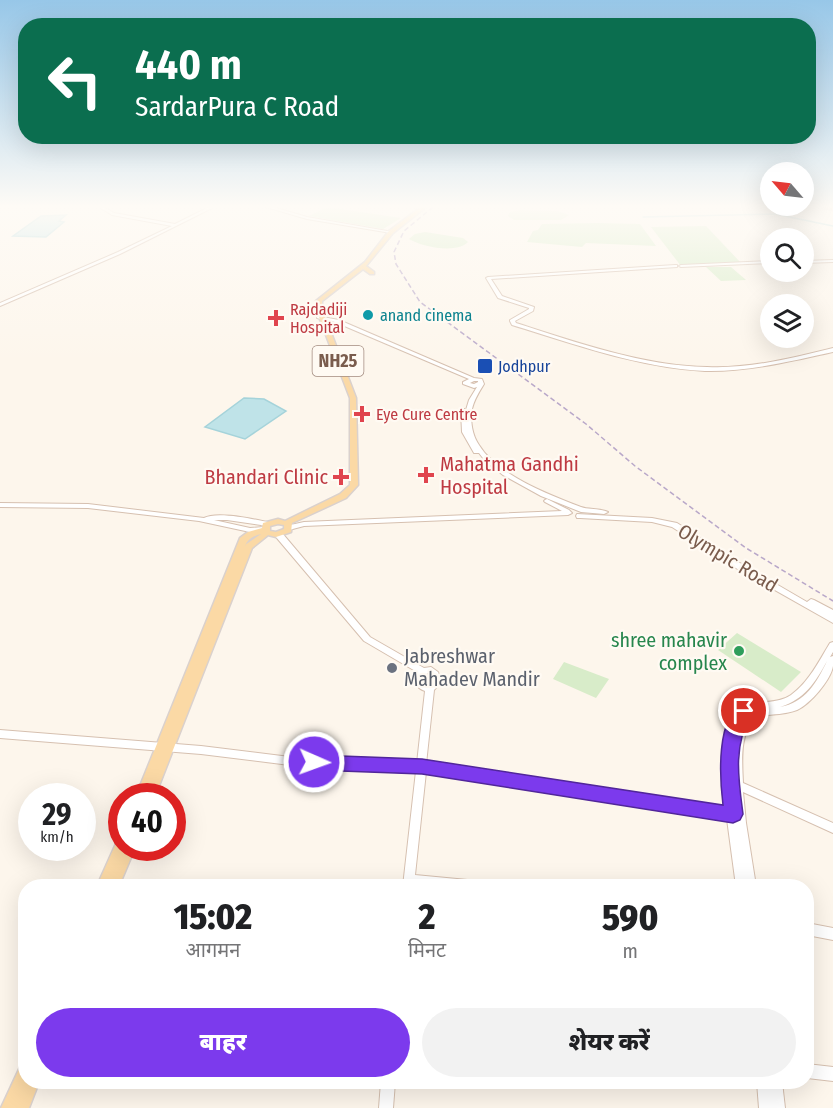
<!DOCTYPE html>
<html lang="hi">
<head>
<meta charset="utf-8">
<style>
	body { margin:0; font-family:"Fira Sans Condensed","Noto Sans Devanagari",sans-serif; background:#f2f2f2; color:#202124; height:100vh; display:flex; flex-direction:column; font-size:22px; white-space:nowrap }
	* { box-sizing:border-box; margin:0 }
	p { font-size:20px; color:#757577 }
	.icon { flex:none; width:33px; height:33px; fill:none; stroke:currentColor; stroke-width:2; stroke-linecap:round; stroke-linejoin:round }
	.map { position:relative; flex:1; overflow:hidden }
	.details { position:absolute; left:18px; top:879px; width:796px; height:210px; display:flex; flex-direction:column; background:#fff; border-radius:24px; box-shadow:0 6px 24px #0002 }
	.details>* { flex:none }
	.hud { position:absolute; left:18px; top:18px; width:798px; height:126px; border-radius:24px; box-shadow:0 6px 24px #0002; background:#0b6e4f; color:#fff; overflow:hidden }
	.needle { width:39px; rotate:298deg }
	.controls { position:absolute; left:760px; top:162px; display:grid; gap:12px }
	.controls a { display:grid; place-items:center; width:54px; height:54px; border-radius:50%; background:#fff; box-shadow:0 6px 24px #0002; font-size:30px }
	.speed { position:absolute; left:18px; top:783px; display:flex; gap:12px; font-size:30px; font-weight:700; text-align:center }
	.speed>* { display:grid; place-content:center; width:78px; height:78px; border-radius:50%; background:#fff; box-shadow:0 6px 24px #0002; line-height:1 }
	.speed small { font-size:15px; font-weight:400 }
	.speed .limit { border:9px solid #d22; background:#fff; color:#111 }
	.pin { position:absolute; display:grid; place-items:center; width:51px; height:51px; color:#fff; margin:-26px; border:3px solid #fff; border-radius:50%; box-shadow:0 2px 6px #0007 }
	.me { position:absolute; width:66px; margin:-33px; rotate:92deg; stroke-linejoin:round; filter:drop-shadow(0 0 4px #0008) }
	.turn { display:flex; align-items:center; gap:21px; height:126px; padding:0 18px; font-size:27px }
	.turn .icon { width:78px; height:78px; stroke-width:2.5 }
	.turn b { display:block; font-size:42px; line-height:51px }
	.eta { display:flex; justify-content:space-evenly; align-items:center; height:102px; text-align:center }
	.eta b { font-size:36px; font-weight:800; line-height:42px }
	.button { display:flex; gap:12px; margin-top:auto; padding:12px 18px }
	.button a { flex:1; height:69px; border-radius:36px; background:#7c3aed; color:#fff; font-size:24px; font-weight:800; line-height:69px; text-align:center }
	.button a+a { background:#f2f2f2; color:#202124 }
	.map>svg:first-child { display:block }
	.green { fill:#d8ecc9 }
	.water { fill:#bfe3e8; stroke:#a5d3da; stroke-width:1.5 }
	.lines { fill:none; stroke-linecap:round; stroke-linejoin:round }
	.stream { stroke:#a5d3da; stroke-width:1.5 }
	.secondary-casing { stroke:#d6c0b0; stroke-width:2 }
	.primary-casing { stroke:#dad1cd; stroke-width:3 }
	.highway-casing { stroke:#dad1cd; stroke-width:3 }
	.secondary { fill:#fff; fill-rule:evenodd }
	.primary { fill:#fbd9a5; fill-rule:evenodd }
	.highway { fill:#f7b7a3; fill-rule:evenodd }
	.rail { stroke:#b9a8c9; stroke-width:1.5; stroke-dasharray:5 3; stroke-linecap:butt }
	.route { fill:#7c3aed; stroke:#51269a; stroke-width:1.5 }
	.culture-dot { fill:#0f9aa8; stroke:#fffaf3; stroke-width:2 }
	.health-dot { fill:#e0444e; stroke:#fffaf3; stroke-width:2 }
	.transit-dot { fill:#1a4fb4; stroke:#fffaf3; stroke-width:2 }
	.leisure-dot { fill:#2e9e5b; stroke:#fffaf3; stroke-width:2 }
	.worship-dot { fill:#6b7280; stroke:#fffaf3; stroke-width:2 }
	.labels { text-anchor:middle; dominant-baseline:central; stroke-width:4.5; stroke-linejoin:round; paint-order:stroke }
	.far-health-label { font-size:16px; fill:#be3a42; stroke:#fffaf3; text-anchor:start }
	.far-culture-label { font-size:16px; fill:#0d838f; stroke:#fffaf3; text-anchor:start }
	.far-transit-label { font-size:16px; fill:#164399; stroke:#fffaf3; text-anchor:start }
	.shield { fill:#fffaf3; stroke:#a28b7f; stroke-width:1.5 }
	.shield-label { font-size:18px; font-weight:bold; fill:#7a5c4d }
	.health-label { font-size:20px; fill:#be3a42; stroke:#fffaf3; text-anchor:start }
	.street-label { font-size:20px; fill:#7a5c4d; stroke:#fffaf3 }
	.leisure-label { font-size:20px; fill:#27864d; stroke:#fffaf3; text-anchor:end }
	.worship-label { font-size:20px; fill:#5b616d; stroke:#fffaf3; text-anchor:start }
</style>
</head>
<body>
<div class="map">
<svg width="833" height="1108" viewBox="0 0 833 1108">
	<rect width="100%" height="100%" fill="#fdf6ec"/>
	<g class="green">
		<path d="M327,207L401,218L383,229L309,216Z"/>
		<path d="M520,210L557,211L569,215L561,220H514L508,216L510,212Z"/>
		<path d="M597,223L640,224L656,246L586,243L582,247L527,242L533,231L538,230L542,224Z"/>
		<path d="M706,226L741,263L681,266L651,227Z"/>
		<path d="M425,232L463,238L468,242C457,254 422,247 409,239L415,234Z"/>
		<path d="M706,267H731L746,280L721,281Z"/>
		<path d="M737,633L801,672L781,692L718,650Z"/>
		<path d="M564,662L609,679L596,698L553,679Z"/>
	</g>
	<g class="water">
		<path d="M66,215L59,221L64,222L46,237L13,236L41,216Z"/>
		<path d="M244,398L264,399L286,411L245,439L205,427Z"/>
	</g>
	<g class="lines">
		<path class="stream" d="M643,217L775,214L833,226"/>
		<g class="secondary-casing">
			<g id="secondary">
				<path d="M99,207H104L114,213L175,224L209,207H214L120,254L0,306V303L118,252L172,226L112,215Z"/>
				<path d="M266,207H273L307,217L393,232L391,233L307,219Z"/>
				<path d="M833,260V262L804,263V261Z"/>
				<path d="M771,261V263L681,267L679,266L681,265Z"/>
				<path d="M675,265H677V267L491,279L502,296L534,307L533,311L515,321L516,323C575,342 644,366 707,367C749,369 792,358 833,348V352C792,361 748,372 705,371C640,368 574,344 512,325L510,321V320L529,309V308L498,298L486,278L488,277Z"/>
				<path d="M317,316L339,320L474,378L482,379L484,384C479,392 474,400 472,409C470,421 472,435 479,445C497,475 550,495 581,507C589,510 600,508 608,512L604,514L581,512L541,496L503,475L486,462L479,453H474L462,432L461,411L464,409L466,410L469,400L477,387L474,388L463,384V382L469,379L335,322L317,318ZM474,381H478V382L474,384L470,383Z"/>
				<path d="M547,499L569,510L572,513L568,515L304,526L289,530L285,528L286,526L304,522L562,511L545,502L544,501L545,500Z"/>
				<path d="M0,503L88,504L204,518C217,511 252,519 268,522L272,524L268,526L227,520H214L250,528L265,527L269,529L265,531L250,532L199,521L88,508L0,507Z"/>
				<path d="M577,514L652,518L677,523L740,563L807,602L811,599L814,600L833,610V623L734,567L672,527L652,522L580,518H577L576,516Z"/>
				<path d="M276,533H282L370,637L424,668L431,667L438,672L441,680L438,686L434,690L426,764L726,809C724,785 719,716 747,706C762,700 778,704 791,695C809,682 819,661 830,643L833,642V652L830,657L833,656C833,659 833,662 833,666C831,680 810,704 797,710C784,715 771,714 758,716C739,730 742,761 743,783L833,823V833L743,792L746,823L756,886H736L727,819L426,772L415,875L478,881L482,882L484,886H403L416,771L298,766L201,754L0,738V730L201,746L298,758L417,763L425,691C416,688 413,681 417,672L364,641L276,537L275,535ZM827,661C817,682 805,703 780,707C805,699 815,683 827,661ZM428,673L432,676V681L430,683L427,684L424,682L425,675Z"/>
				<path d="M807,923L833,928V940L807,935Z"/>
				<path d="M807,1064L833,1067V1081L807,1078Z"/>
				<path d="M381,1082H395L393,1108H379Z"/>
				<path d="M757,1082H782L785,1108H759Z"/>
			</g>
		</g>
		<g class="primary-casing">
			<g id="primary">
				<path d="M421,207H426L393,233L366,266L374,272V274H370L363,269L322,301V309L356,398L358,485L346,498L292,523L291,532L276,537L268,535L252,548L155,796H136L240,538L248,532L262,528L263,523L278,519L285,521L340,494L350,485V398L316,309V301L365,262L389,231ZM278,524L284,525V529L276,532L270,531V526ZM261,534L245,545V546C248,539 253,536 261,534Z"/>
				<path d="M122,838V848H135L119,886H97L118,839Z"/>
				<path d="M26,1063V1082H39L29,1108H1L21,1065Z"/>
			</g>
		</g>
		<g class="highway-casing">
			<path id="highway" d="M823,207L833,208V210L823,208Z"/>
		</g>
		<use href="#secondary" class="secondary"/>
		<use href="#primary" class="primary"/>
		<use href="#highway" class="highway"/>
		<path class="rail" d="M433,207L404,231L394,252L396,264L420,302L586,424L635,466L746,548L833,601"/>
	</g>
	<linearGradient id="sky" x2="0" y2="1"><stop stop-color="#97c7e8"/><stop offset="0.57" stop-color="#fefbf6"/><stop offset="1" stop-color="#fefbf6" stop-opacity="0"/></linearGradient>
	<rect width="833" height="362" fill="url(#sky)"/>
	<path class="route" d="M744,705L750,707L752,711C733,746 738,777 743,814L740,820L733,823L422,774L314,770L308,767L305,762L308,757L314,755L422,759L723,805C720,781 715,714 744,705Z"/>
	<circle class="culture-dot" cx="368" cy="315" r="6"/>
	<g class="health-dot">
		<path d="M273 309h6v6h6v6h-6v6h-6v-6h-6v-6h6z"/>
		<path d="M359 405h6v6h6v6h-6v6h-6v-6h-6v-6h6z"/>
		<path d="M423 466h6v6h6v6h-6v6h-6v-6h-6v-6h6z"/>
		<path d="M338 468h6v6h6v6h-6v6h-6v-6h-6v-6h6z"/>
	</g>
	<rect class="transit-dot" x="477" y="358" width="16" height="16" rx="3"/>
	<circle class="leisure-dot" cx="739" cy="651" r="6"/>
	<circle class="worship-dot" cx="392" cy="668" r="6"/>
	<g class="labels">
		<g class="far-health-label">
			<text x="290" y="309">Rajdadiji<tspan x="290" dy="18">Hospital</tspan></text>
			<text x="376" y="414">Eye Cure Centre</text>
		</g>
		<g class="far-culture-label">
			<text x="380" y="315">anand cinema</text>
		</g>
		<g class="far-transit-label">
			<text x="498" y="366">Jodhpur</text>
		</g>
		<rect class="shield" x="312.5" y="346" width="51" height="30" rx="4.5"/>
		<g class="shield-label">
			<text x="338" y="361">NH25</text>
		</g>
		<g class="health-label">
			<text x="440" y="464">Mahatma Gandhi<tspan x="440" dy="23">Hospital</tspan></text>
			<text x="328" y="477" text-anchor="end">Bhandari Clinic</text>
		</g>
		<g class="street-label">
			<text transform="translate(728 558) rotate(31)">Olympic Road</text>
		</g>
		<g class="leisure-label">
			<text x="727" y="640">shree mahavir<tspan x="727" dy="23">complex</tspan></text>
		</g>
		<g class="worship-label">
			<text x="404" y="656">Jabreshwar<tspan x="404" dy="23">Mahadev Mandir</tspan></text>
		</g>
	</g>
</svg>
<div class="controls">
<a><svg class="needle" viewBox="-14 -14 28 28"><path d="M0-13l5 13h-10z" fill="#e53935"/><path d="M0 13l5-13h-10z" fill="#757577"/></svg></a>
<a><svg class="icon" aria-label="search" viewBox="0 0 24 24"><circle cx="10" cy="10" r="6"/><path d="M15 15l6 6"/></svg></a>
<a><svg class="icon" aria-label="layers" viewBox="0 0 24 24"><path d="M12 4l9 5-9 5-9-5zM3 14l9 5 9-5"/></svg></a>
</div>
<div class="speed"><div>29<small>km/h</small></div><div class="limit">40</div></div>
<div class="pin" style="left:744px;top:711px;background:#d93025"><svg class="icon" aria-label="arrive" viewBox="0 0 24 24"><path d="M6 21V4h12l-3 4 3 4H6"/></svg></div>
<svg class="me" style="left:314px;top:762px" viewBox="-20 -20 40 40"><circle r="17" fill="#7c3aed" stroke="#fff" stroke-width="3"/><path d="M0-11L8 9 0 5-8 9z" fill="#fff"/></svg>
<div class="hud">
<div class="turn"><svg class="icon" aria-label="left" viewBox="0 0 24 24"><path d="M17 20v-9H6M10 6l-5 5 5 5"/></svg><div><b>440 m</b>SardarPura C Road</div></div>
</div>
<section class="details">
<div class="eta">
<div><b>15:02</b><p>आगमन</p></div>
<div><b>2</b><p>मिनट</p></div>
<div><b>590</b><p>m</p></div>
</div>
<div class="button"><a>बाहर</a><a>शेयर करें</a></div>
</section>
</div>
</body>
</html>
